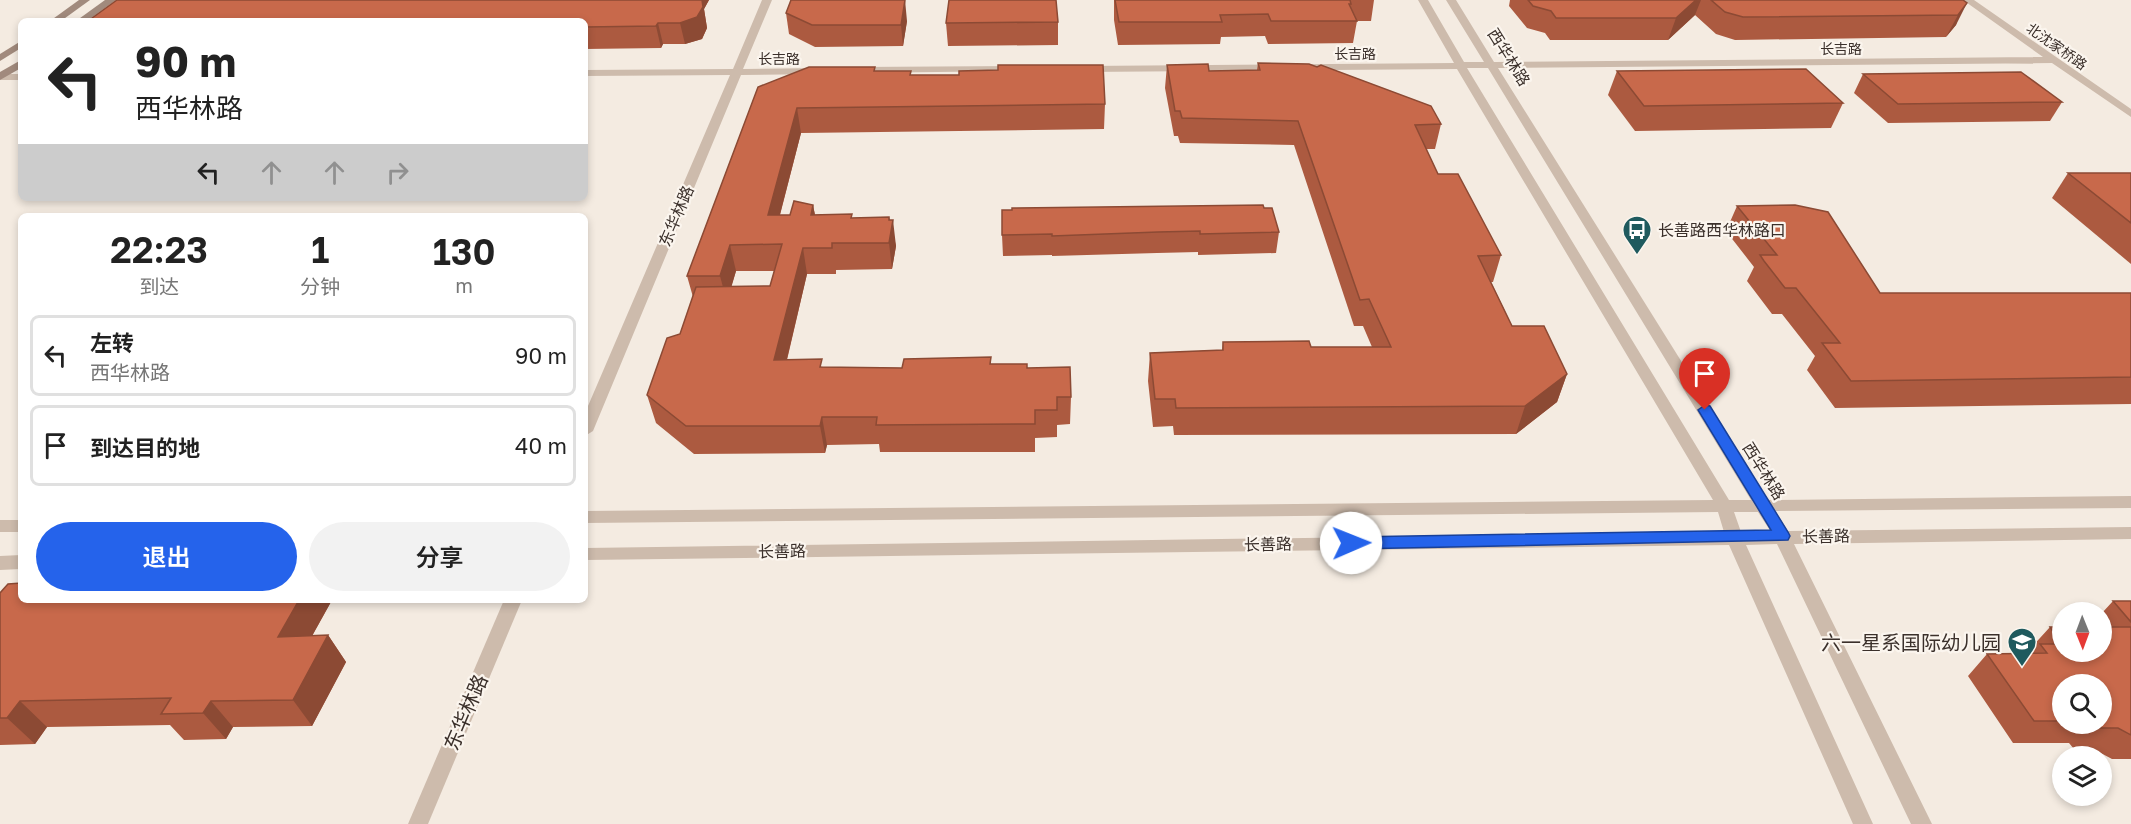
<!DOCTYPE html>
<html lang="zh">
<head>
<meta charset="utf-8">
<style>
	body { margin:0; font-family:"Golos Text","Noto Sans SC",sans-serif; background:#f2f2f2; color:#222; height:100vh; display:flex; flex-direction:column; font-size:22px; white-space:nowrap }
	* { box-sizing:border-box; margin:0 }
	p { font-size:20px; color:#767676 }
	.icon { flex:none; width:33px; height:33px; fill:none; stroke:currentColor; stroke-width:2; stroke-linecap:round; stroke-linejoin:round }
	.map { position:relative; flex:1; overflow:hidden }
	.side { position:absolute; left:18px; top:213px; width:570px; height:390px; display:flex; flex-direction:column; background:#fff; border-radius:9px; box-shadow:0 3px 9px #0003 }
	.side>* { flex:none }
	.hud { position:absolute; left:18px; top:18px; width:570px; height:183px; border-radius:9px; box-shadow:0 3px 9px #0003; background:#fff; color:#222; overflow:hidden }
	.needle { width:39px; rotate:179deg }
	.controls { position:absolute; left:2052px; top:602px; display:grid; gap:12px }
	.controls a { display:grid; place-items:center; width:60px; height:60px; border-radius:50%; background:#fff; box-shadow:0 3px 9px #0003; font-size:30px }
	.pin { position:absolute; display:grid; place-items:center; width:51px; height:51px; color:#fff; margin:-62px -26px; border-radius:50% 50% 50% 0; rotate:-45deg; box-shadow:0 0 6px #0007 }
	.pin .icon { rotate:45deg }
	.me { position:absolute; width:66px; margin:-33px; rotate:89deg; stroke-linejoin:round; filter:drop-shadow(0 0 4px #0008) }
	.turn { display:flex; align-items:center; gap:21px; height:126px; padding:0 18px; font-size:27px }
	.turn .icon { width:78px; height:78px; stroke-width:2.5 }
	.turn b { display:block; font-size:42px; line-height:51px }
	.lanes { display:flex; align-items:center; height:57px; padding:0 18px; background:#0003; justify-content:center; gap:30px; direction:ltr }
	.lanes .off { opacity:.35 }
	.eta { display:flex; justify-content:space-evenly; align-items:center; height:102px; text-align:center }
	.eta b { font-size:36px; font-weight:600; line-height:42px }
	.button { display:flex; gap:12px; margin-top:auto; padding:12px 18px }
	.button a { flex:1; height:69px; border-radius:36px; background:#2563eb; color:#fff; font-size:24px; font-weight:600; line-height:69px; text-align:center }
	.button a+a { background:#f2f2f2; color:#222 }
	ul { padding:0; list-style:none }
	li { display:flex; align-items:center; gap:18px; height:81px; margin:0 12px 9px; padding:0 6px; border:3px solid #e0e0e0; border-radius:9px }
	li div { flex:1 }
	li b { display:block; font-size:22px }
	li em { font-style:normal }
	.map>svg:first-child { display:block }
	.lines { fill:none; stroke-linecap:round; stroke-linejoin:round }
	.tertiary { fill:#cdbbac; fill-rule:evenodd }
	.secondary { fill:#a18a7d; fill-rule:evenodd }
	.wall { fill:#ac5a40; fill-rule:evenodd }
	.shaded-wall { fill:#8c4a34 }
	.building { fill:#c8694b; stroke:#8c4a34; stroke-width:1.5 }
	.route { fill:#2563eb; stroke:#184099; stroke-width:1.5 }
	.labels { text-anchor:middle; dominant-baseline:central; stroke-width:4.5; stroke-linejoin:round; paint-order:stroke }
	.far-street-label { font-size:14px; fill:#3b302b; stroke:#fbf5ee }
	.street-label { font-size:16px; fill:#3b302b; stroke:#fbf5ee }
	.poi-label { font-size:16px; fill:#3b302b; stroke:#fbf5ee; text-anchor:start }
	.near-poi-label { font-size:20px; fill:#3b302b; stroke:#fbf5ee; text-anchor:end }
	.near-street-label { font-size:20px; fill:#3b302b; stroke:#fbf5ee }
</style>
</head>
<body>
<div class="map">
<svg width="2131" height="824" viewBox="0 0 2131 824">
	<rect width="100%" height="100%" fill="#f4ebe1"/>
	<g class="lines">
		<g class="tertiary">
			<path d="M762,0H772L743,69L821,68L826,71L821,74L741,75L593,431L585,436V413L730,75L585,76V70L733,69Z"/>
			<path d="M1418,0H1428L1464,62H1484L1446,0H1456L1494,62L2043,57L1963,0H1974L2131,109V117L2052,63L1498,68L1768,500L2131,496V508L1775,511L1788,531L2131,527V539L1794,544L1932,824H1911L1777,544L1746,545L1873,824H1853L1729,545L585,560V548L1724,532L1718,512L585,523V511L1713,500L1457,69L1085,72L1080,69L1085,66L1454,63ZM1467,68H1488L1751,500H1729ZM1734,512H1758L1771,532H1741Z"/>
			<path d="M1019,66L1023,67V71L857,73L852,70L857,67Z"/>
			<rect x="0" y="74" width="21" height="6"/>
			<rect x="0" y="520" width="21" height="12"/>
			<path d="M21,555V569L0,570V556Z"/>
			<path d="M504,600H522L428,824H408Z"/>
		</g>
		<g class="secondary">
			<path d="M79,0H90L61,21H50Z"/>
			<path d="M105,0H116L87,21H76Z"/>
			<path d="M21,41V48L0,61V54Z"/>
			<path d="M21,60V68L0,80V72Z"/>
		</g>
	</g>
	<g class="wall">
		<path d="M117,0H709L704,9L707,28L702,39L685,44H663L661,48L585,49V21H88Z"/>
		<path d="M1114,0H1374L1371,21H1357L1353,43L1268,44L1265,36L1221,37L1220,44L1118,45L1114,20Z"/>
		<path d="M1510,0H1963L1956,25L1946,37L1735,40L1716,34L1695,15L1668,40H1550L1545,33L1527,28L1509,6Z"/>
		<path d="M786,13L907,21L903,46L815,47L789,34Z"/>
		<path d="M1058,22V45L948,46L946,23Z"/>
		<path d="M1258,63L1441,124L1435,149H1426L1438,174L1501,255L1493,282H1491L1512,326L1567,374L1557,402L1516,434L1174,435L1173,426L1153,427L1148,381L1150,353L1222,350L1223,342L1311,347H1372L1363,326H1354L1294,145L1180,143L1178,136H1174L1165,88L1167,65L1209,71L1257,70Z"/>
		<path d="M875,71L911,75L1105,104L1104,129L801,133L780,215H790L813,205L815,215L852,218L889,217L896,246L892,269L836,270V274H807L787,360L823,367L902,368L991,357V364L1027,368L1071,397L1070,424L1057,425V437L1035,438V452H880L879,444L827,445L825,453L694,454L656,423L647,395L680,334L693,297L687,276L758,87ZM736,271H774L770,286L731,287Z"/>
		<path d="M1617,71L1843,103L1831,128L1635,131L1608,95Z"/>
		<path d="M1863,74L2062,102L2050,121L1888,123L1854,93Z"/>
		<path d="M2068,173H2131V264L2052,198Z"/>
		<path d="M1737,206L1880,293H2131V404L1835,408L1807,370L1815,356L1782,314H1772L1747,281L1754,267L1726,231Z"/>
		<path d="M1264,208L1279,232L1276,253L1198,255V252L1157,253L1052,256V255L1003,256L1002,235Z"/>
		<path d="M0,593L332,600L312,636L328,635L346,662L312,726L233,727L226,739L184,740L170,725L47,727L35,744L0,745Z"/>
		<path d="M2113,601H2131V759H2112L2095,750L2074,749L2069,743H2013L1968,676L1987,654L2031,653L2032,652L2030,649L2050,627L2102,651V613ZM2062,684L2102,723H2062Z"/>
	</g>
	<g class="shaded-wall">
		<path d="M702,0H709L704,9L707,28L702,39L685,44L680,23Z"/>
		<path d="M905,0L907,21L903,46L901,25Z"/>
		<path d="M1696,0H1701L1695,15L1668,40L1676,18Z"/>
		<path d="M1967,3L1956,25L1946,37L1958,15Z"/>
		<path d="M658,23L663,44L661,48L656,26Z"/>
		<path d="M797,108L801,133L773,241L768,215Z"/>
		<path d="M813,205L818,231L811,215Z"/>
		<path d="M889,217L891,231L893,220L896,246L892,269L889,243Z"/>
		<path d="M730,245L736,271L727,302L720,276Z"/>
		<path d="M803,248L807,274L780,388L774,360Z"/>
		<path d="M1567,374L1557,402L1516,434L1525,406Z"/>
		<path d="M822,417L827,445L825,453L820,426Z"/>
		<path d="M299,600H332L297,663L278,637Z"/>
		<path d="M328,635L346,662L312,726L293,700Z"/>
		<path d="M20,701L47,727L35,744L7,718Z"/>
		<path d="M211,701L233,727L226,739L203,713Z"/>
	</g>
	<g class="building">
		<path d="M117,0H702L703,7L697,17L680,23H658L656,26L585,27V21H419L421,19L365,20L363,21H88Z"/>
		<path d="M791,0H905L901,25H812L786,13Z"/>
		<path d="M949,0H1056L1058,22L946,23Z"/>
		<path d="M1115,0H1350L1351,4H1349L1357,21H1271L1268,14L1220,15L1222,22H1119Z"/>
		<path d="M1528,0H1696L1676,18H1556L1551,11L1533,6Z"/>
		<path d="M1711,0H1963L1967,3L1958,15L1743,17L1725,12Z"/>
		<path d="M1258,63L1309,64L1317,67L1321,65L1431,106L1441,124L1415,125L1438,174H1458L1501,255L1478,256L1512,326H1544L1567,374L1525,406L1176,408L1175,399H1155L1150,353L1223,350V342L1309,341L1311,347H1391L1369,299L1360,300L1298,121L1182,118L1180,111H1175L1167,65L1208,64L1209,71L1260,70Z"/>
		<path d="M998,65H1103L1105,104L797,108L768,215H790L794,201L813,205L811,215L852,214L851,218L889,217V220H893L889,243H832V248H803L774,360L822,359L820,367L902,368L904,359L991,357L990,364H1027V368L1070,367L1071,397H1057V410H1035V424L876,425L877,417H822L820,426H686L647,395L667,338L680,334L696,287L770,286L782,244L730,245L720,276H687L758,87L809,67H875L874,71H911L910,75H959V71L998,70Z"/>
		<path d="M1806,69L1843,103L1644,106L1617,71Z"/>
		<path d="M2021,72L2062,102L1898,104L1863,74Z"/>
		<path d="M2068,173H2131V223Z"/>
		<path d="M1263,205L1264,208H1272L1279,232L1200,234V231L1158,232L1052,236V234L1002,235V210H1012V208Z"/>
		<path d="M1795,205L1828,212L1880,293H2131V377L1851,381L1822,343H1840L1796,288H1785L1764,261L1760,255H1777L1737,206Z"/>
		<path d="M21,583V600H299L278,637L328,635L293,700L211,701L203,713L161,714L171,698L20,701L7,718H0V593L8,584Z"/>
		<path d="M2113,601H2131V622Z"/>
		<path d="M2050,627H2062V651H2102V627H2131V735L2118,728H2097L2092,723H2102V684H2062V721H2034L1987,654L2047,653L2040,644H2061Z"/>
	</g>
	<path class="route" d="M1705,405L1710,406L1788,532L1790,536L1788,540L1351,549L1346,547L1344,543L1346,539L1351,537L1771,530L1698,410Z"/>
	<defs>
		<g id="bus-pin" transform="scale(1.5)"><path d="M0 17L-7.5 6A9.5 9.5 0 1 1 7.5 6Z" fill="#1f5a5e" stroke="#fbf5ee"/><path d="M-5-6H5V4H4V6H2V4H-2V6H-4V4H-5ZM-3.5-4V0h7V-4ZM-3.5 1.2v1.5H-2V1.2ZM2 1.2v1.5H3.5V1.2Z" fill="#fff"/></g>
		<g id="school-pin" transform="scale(1.5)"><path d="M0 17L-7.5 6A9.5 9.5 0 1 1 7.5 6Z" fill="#1f5a5e" stroke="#fbf5ee"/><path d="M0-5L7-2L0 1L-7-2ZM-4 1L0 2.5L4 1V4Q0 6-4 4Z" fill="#fff"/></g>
	</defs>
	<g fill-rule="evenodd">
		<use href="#bus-pin" x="1637" y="230"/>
		<use href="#school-pin" x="2022" y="642"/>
	</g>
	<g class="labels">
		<g class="far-street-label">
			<text transform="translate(2057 46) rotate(35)">北沈家桥路</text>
			<text x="1841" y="48">长吉路</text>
			<text x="1355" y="53">长吉路</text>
			<text x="779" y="58">长吉路</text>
		</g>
		<g class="street-label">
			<text transform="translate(1509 57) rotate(58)">西华林路</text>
			<text transform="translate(676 216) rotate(-67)">东华林路</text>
			<text transform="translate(1764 471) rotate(58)">西华林路</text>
			<text transform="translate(1826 536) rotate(-1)">长善路</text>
			<text transform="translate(1268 544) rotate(-1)">长善路</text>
			<text transform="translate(782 551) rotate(-1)">长善路</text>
		</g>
		<g class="poi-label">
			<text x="1658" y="230">长善路西华林路口</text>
		</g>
		<g class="near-poi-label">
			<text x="2001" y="642">六一星系国际幼儿园</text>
		</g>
		<g class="near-street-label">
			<text transform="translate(465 712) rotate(-67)">东华林路</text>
		</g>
	</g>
</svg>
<div class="controls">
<a><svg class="needle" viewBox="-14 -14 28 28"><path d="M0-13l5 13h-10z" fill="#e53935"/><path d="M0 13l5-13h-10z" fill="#767676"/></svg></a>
<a><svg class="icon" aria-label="search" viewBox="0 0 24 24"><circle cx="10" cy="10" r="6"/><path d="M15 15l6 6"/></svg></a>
<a><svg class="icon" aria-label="layers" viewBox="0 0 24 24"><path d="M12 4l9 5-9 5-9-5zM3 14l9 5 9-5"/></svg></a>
</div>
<div class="pin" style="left:1705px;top:410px;background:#d93025"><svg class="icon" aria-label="arrive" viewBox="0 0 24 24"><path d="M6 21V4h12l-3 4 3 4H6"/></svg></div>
<svg class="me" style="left:1351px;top:543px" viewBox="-20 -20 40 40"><circle r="19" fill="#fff"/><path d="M0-13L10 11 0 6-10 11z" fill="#2563eb"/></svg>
<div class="hud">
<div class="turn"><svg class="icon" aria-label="left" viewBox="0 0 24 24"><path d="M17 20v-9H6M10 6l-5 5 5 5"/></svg><div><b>90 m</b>西华林路</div></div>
<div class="lanes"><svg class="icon" aria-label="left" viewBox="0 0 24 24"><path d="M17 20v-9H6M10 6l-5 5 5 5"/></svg><svg class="icon off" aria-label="ahead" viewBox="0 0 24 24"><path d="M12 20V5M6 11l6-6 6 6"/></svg><svg class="icon off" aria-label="ahead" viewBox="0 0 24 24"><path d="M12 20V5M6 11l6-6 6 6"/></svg><svg class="icon off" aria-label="right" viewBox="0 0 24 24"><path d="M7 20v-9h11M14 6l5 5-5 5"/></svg></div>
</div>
<section class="side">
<div class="eta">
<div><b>22:23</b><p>到达</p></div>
<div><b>1</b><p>分钟</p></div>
<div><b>130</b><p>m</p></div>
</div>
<ul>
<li><svg class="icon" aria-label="left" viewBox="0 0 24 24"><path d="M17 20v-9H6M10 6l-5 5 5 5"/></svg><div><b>左转</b><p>西华林路</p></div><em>90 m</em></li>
<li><svg class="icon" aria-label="arrive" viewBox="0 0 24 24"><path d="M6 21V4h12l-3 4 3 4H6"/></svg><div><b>到达目的地</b></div><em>40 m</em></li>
</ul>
<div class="button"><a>退出</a><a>分享</a></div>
</section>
</div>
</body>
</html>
